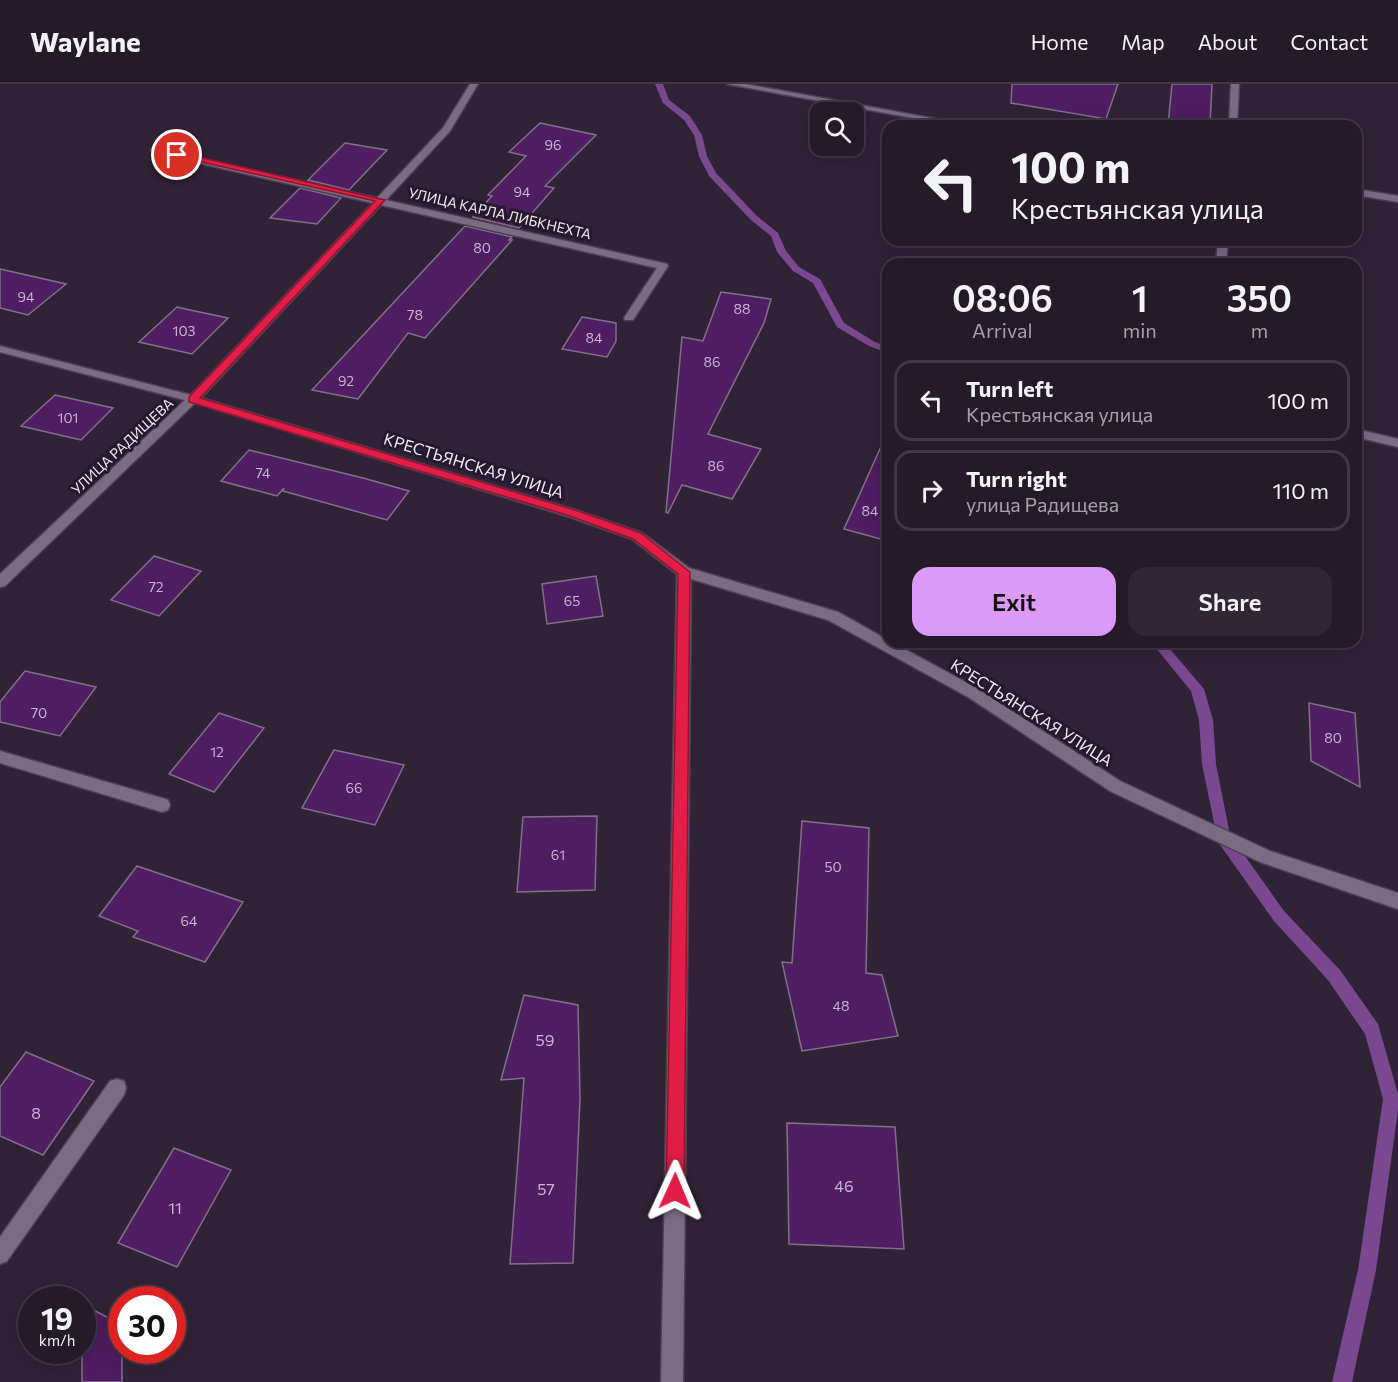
<!DOCTYPE html>
<html lang="en">
<head>
<meta charset="utf-8">
<style>
	body { margin:0; font-family:Commissioner,sans-serif; background:#302734; color:#f1f3f6; height:100vh; display:flex; flex-direction:column; font-size:22px; white-space:nowrap }
	* { box-sizing:border-box; margin:0 }
	p { font-size:20px; color:#a3a1a8 }
	.icon { flex:none; width:33px; height:33px; fill:none; stroke:currentColor; stroke-width:2; stroke-linecap:round; stroke-linejoin:round }
	.map { position:relative; flex:1; overflow:hidden }
	.sheet { position:absolute; left:882px; top:174px; width:480px; height:390px; display:flex; flex-direction:column; background:#241a28; border-radius:18px; box-shadow:0 3px 15px #0003,0 0 0 2px #413845 }
	.sheet>* { flex:none }
	.hud { position:absolute; left:882px; top:36px; width:480px; height:126px; border-radius:18px; box-shadow:0 3px 15px #0003,0 0 0 2px #413845; background:#241a28; color:#f1f3f6; overflow:hidden }
	.fabs { position:absolute; left:810px; top:18px; display:grid; gap:12px }
	.fabs a { display:grid; place-items:center; width:54px; height:54px; border-radius:12px; background:#241a28; box-shadow:0 3px 15px #0003,0 0 0 2px #413845; font-size:30px }
	.speed { position:absolute; left:18px; top:1202px; display:flex; gap:12px; font-size:30px; font-weight:700; text-align:center }
	.speed>* { display:grid; place-content:center; width:78px; height:78px; border-radius:50%; background:#241a28; box-shadow:0 3px 15px #0003,0 0 0 2px #413845; line-height:1 }
	.speed small { font-size:15px; font-weight:400 }
	.speed .limit { border:9px solid #d22; background:#fff; color:#111 }
	.pin { position:absolute; display:grid; place-items:center; width:51px; height:51px; color:#fff; margin:-26px; border:3px solid #fff; border-radius:50%; box-shadow:0 2px 6px #0007 }
	.me { position:absolute; width:66px; margin:-33px; rotate:1deg; stroke-linejoin:round; filter:drop-shadow(0 0 4px #0008) }
	.turn { display:flex; align-items:center; gap:21px; height:126px; padding:0 30px; font-size:27px }
	.turn .icon { width:78px; height:78px; stroke-width:2.5 }
	.turn b { display:block; font-size:42px; line-height:51px }
	.eta { display:flex; justify-content:space-evenly; align-items:center; height:102px; text-align:center }
	.eta b { font-size:36px; font-weight:600; line-height:42px }
	.cta { display:flex; gap:12px; margin-top:auto; padding:12px 30px }
	.cta a { flex:1; height:69px; border-radius:18px; background:#da9af6; color:#111; font-size:24px; font-weight:600; line-height:69px; text-align:center }
	.cta a+a { background:#302734; color:#f1f3f6 }
	ul { padding:0; list-style:none }
	li { display:flex; align-items:center; gap:18px; height:81px; margin:0 12px 9px; padding:0 18px; border:3px solid #413845; border-radius:18px }
	li div { flex:1 }
	li b { display:block; font-size:22px }
	li em { font-style:normal }
	header { display:flex; align-items:center; gap:36px; box-sizing:border-box; height:84px; padding:0 30px; background:#241a28; border-bottom:2px solid #413845 }
	header strong { font-size:28px }
	nav { display:flex; gap:33px; margin-inline-start:auto; font-size:21px }
	.map>svg:first-child { display:block }
	.lines { fill:none; stroke-linecap:round; stroke-linejoin:round }
	.stream { fill:#7a4890; fill-rule:evenodd }
	.building { fill:#4f1d62; stroke:#807087; stroke-width:1.5 }
	.minor-casing { stroke:#4c4151; stroke-width:3 }
	.minor { fill:#7b6c82; fill-rule:evenodd }
	.route { fill:#e11d48; stroke:#92132f; stroke-width:1.5 }
	.labels { text-anchor:middle; dominant-baseline:central; stroke-width:6; stroke-linejoin:round; paint-order:stroke }
	.number-label { font-size:14px; fill:#c8b5d0 }
	.far-street-label { font-size:14px; fill:#f0e8f5; stroke:#26192c }
	.street-label { font-size:16px; fill:#f0e8f5; stroke:#26192c }
	.near-number-label { font-size:16px; fill:#c8b5d0 }
</style>
</head>
<body>
<header>
<strong>Waylane</strong>
<nav><a>Home</a><a>Map</a><a>About</a><a>Contact</a></nav>
</header>
<div class="map">
<svg width="1398" height="1298" viewBox="0 0 1398 1298">
	<rect width="100%" height="100%" fill="#302336"/>
	<g class="lines">
		<g class="stream">
			<path d="M655,0H663L669,16L690,32L702,51L707,72L716,89L757,132L778,149L786,167L799,183L820,195L844,239L875,258L888,263V269L869,262L837,243L813,199L793,187L777,168L771,152L751,136L709,92L699,72L694,51L684,36L663,19Z"/>
			<path d="M1151,558H1164L1204,605L1213,636L1216,680L1230,751L1284,827L1340,886L1378,940L1398,1010V1026L1376,1186L1352,1298H1332L1358,1186L1383,1015L1365,950L1328,896L1274,837L1218,758L1202,680L1199,636L1191,607Z"/>
		</g>
	</g>
	<g class="building">
		<path d="M1012,0H1118L1106,35L1011,19Z"/>
		<path d="M1172,0H1212L1210,42H1168Z"/>
		<path d="M540,39L596,51L545,102L554,104L519,144L473,133L492,112L488,111L526,72L509,68Z"/>
		<path d="M345,59L387,66L349,106L308,96Z"/>
		<path d="M300,104L341,114L317,140L270,134Z"/>
		<path d="M465,142L512,153L509,156H512L425,254L408,249L358,315L312,306Z"/>
		<path d="M0,185L66,200L28,231L0,224Z"/>
		<path d="M721,208L771,215L764,239L708,350L761,365L732,415L682,401L668,429L666,428L682,253L703,257Z"/>
		<path d="M177,223L190,226L228,234L192,270L139,258Z"/>
		<path d="M582,233L616,239V257L607,273L562,265Z"/>
		<path d="M55,311L113,324L81,356L21,342Z"/>
		<path d="M888,347V457L844,445Z"/>
		<path d="M249,366L363,394L409,407L387,436L283,407L284,404L277,412L221,397Z"/>
		<path d="M154,472L201,487L159,532L111,516Z"/>
		<path d="M596,492L603,532L547,540L542,500Z"/>
		<path d="M25,587L96,603L60,652L0,638V618Z"/>
		<path d="M1309,619L1355,629L1360,703L1311,677Z"/>
		<path d="M219,629L264,644L214,708L169,690Z"/>
		<path d="M334,666L404,681L375,741L302,724Z"/>
		<path d="M597,732L595,806L517,808L523,733Z"/>
		<path d="M802,737L869,744L866,889L882,891L898,952L802,967L782,878L792,879Z"/>
		<path d="M137,782L243,818L205,878L133,853L138,847L99,832Z"/>
		<path d="M524,911L578,921L580,1014L573,1179L510,1180L524,994L501,996Z"/>
		<path d="M26,968L94,997L43,1071L0,1052V1003Z"/>
		<path d="M787,1039L895,1043L904,1165L789,1160Z"/>
		<path d="M174,1064L231,1086L177,1183L118,1159Z"/>
		<path d="M82,1220L122,1241V1298H82Z"/>
	</g>
	<g class="lines">
		<g class="minor-casing">
			<g id="minor">
				<path d="M470,0H478L450,47L386,116L667,180L668,182L633,236H625L624,234L657,184L381,121L201,314L575,426L642,449L689,484L838,528L888,556V558H892L978,605L1120,697L1270,767L1398,809V825L1260,778L1110,707L968,613L828,536L691,495L683,1298H661L677,490L632,455L567,432L195,319L5,502L0,503V490L185,316L0,268V262L191,311L373,119L155,69L151,66L152,64L377,114L443,44Z"/>
				<path d="M727,0H745L975,42H956Z"/>
				<path d="M1231,0H1239L1237,42H1229Z"/>
				<path d="M1356,105L1398,112V118L1356,111Z"/>
				<path d="M1218,156H1228L1226,180H1216Z"/>
				<path d="M1356,345L1398,355V363L1356,353Z"/>
				<path d="M0,667L162,714L168,716L170,721L168,726L162,728L0,679Z"/>
				<path d="M117,995L124,997L126,1004L124,1011L7,1177L0,1180V1153L110,997Z"/>
			</g>
		</g>
		<use href="#minor" class="minor"/>
	</g>
	<path class="route" d="M177,68L385,116L200,314L575,426L641,449L690,488L684,1107L681,1114L675,1116L668,1114L666,1107L678,490L633,455L567,431L189,318V313L375,117L175,72L173,71Z"/>
	<g class="labels">
		<g class="number-label">
			<text x="553" y="60">96</text>
			<text x="522" y="107">94</text>
			<text x="482" y="163">80</text>
			<text x="26" y="212">94</text>
			<text x="742" y="224">88</text>
			<text x="415" y="230">78</text>
			<text x="184" y="246">103</text>
			<text x="594" y="253">84</text>
			<text x="712" y="277">86</text>
			<text x="346" y="296">92</text>
			<text x="68" y="333">101</text>
			<text x="716" y="381">86</text>
			<text x="263" y="388">74</text>
			<text x="870" y="426">84</text>
			<text x="156" y="502">72</text>
			<text x="572" y="516">65</text>
			<text x="39" y="628">70</text>
			<text x="1333" y="653">80</text>
			<text x="217" y="667">12</text>
			<text x="354" y="703">66</text>
			<text x="558" y="770">61</text>
			<text x="833" y="782">50</text>
			<text x="189" y="836">64</text>
			<text x="841" y="921">48</text>
		</g>
		<g class="far-street-label">
			<text transform="translate(500 129) rotate(13)">УЛИЦА КАРЛА ЛИБКНЕХТА</text>
			<text transform="translate(122 362) rotate(-43)">УЛИЦА РАДИЩЕВА</text>
		</g>
		<g class="street-label">
			<text transform="translate(474 381) rotate(17)">КРЕСТЬЯНСКАЯ УЛИЦА</text>
			<text transform="translate(1032 628) rotate(32)">КРЕСТЬЯНСКАЯ УЛИЦА</text>
		</g>
		<g class="near-number-label">
			<text x="545" y="955">59</text>
			<text x="36" y="1028">8</text>
			<text x="844" y="1101">46</text>
			<text x="546" y="1104">57</text>
			<text x="175" y="1123">11</text>
		</g>
	</g>
</svg>
<div class="fabs">
<a><svg class="icon" aria-label="search" viewBox="0 0 24 24"><circle cx="10" cy="10" r="6"/><path d="M15 15l6 6"/></svg></a>
</div>
<div class="speed"><div>19<small>km/h</small></div><div class="limit">30</div></div>
<div class="pin" style="left:177px;top:71px;background:#d93025"><svg class="icon" aria-label="arrive" viewBox="0 0 24 24"><path d="M6 21V4h12l-3 4 3 4H6"/></svg></div>
<svg class="me" style="left:675px;top:1107px" viewBox="-20 -20 40 40"><path d="M0-17L14 15 0 8-14 15z" fill="#e11d48" stroke="#fff" stroke-width="4"/></svg>
<div class="hud">
<div class="turn"><svg class="icon" aria-label="left" viewBox="0 0 24 24"><path d="M17 20v-9H6M10 6l-5 5 5 5"/></svg><div><b>100 m</b>Крестьянская улица</div></div>
</div>
<section class="sheet">
<div class="eta">
<div><b>08:06</b><p>Arrival</p></div>
<div><b>1</b><p>min</p></div>
<div><b>350</b><p>m</p></div>
</div>
<ul>
<li><svg class="icon" aria-label="left" viewBox="0 0 24 24"><path d="M17 20v-9H6M10 6l-5 5 5 5"/></svg><div><b>Turn left</b><p>Крестьянская улица</p></div><em>100 m</em></li>
<li><svg class="icon" aria-label="right" viewBox="0 0 24 24"><path d="M7 20v-9h11M14 6l5 5-5 5"/></svg><div><b>Turn right</b><p>улица Радищева</p></div><em>110 m</em></li>
</ul>
<div class="cta"><a>Exit</a><a>Share</a></div>
</section>
</div>
</body>
</html>
